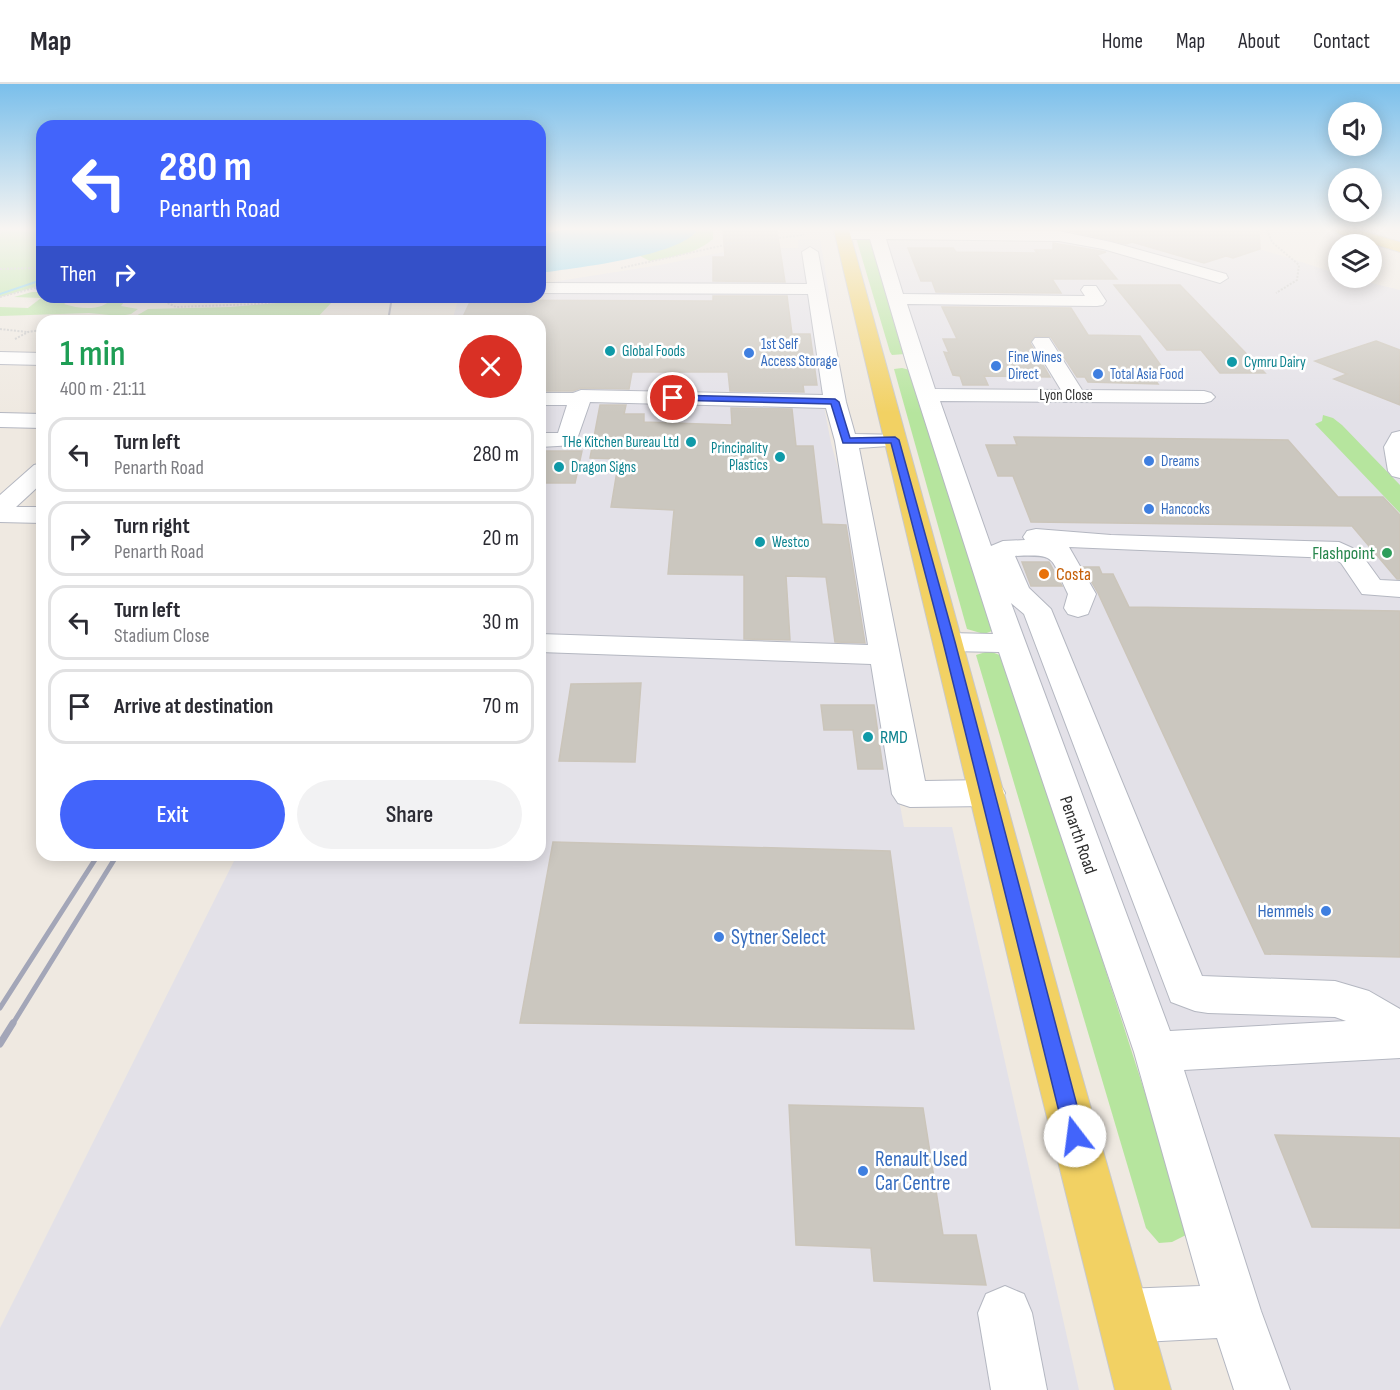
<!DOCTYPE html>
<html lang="en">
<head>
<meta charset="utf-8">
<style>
	body { margin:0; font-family:"Sofia Sans Condensed",sans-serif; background:#f2f2f3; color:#2b2b33; height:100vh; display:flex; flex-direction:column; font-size:22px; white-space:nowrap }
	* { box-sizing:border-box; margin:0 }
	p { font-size:20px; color:#7c7c81 }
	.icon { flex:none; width:33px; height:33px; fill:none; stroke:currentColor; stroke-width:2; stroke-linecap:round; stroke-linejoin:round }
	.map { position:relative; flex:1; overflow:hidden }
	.details { position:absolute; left:36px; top:231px; width:510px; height:546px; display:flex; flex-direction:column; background:#fff; border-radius:18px; box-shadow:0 3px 15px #0003 }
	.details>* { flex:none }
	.guide { position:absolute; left:36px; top:36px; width:510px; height:183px; border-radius:18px; box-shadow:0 3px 15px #0003; background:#4264fb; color:#fff; overflow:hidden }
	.fabs { position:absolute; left:1328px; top:18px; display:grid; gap:12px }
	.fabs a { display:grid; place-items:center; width:54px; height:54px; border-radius:50%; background:#fff; box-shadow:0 3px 15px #0003; font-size:30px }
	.pin { position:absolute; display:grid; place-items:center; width:51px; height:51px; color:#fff; margin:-26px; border:3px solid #fff; border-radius:50%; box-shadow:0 2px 6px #0007 }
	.me { position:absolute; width:66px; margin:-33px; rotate:345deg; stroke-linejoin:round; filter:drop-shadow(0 0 4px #0008) }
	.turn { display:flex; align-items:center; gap:21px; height:126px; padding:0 24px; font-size:27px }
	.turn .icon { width:78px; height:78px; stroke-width:2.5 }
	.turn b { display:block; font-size:42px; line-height:51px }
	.then { display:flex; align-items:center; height:57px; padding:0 24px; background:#0003; gap:12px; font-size:22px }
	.round { display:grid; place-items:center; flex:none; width:63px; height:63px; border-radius:32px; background:#f2f2f3 }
	.overview { display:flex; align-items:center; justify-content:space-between; height:102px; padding:0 24px }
	h1 { font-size:36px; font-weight:600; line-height:45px; color:#1e9e55 }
	.action { display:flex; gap:12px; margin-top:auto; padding:12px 24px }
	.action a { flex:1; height:69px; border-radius:36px; background:#4264fb; color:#fff; font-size:24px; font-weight:600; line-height:69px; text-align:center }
	.action a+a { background:#f2f2f3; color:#2b2b33 }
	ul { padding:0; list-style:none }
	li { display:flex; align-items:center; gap:18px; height:75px; margin:0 12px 9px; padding:0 12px; border:3px solid #e1e1e2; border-radius:18px }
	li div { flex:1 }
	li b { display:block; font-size:22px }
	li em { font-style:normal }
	header { display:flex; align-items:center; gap:36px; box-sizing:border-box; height:84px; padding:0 30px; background:#fff; border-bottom:2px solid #e1e1e2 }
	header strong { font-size:28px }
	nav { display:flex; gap:33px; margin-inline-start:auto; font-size:21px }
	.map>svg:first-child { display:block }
	.industrial { fill:#e3e1e8 }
	.green { fill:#b6e59e }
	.water { fill:#75cff0 }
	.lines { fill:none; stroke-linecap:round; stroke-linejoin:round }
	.stream { fill:#75cff0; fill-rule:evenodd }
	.building { fill:#cbc7bf; stroke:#cbc5ba; stroke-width:1.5 }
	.minor-casing { stroke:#b4b7c1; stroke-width:2 }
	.major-casing { stroke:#c9c9c9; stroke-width:2 }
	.path { stroke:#c9c9c9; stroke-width:2; stroke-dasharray:2 1.5; stroke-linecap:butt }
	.minor { fill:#fff; fill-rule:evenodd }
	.major { fill:#f2d163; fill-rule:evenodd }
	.rail-far2 { stroke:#a3a6b8; stroke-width:2 }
	.rail-far1 { stroke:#a3a6b8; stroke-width:5 }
	.rail { stroke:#a3a6b8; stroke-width:7 }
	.route { fill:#4264fb; stroke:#2b41a3; stroke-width:1.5 }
	.culture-dot { fill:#0f9aa8; stroke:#fff; stroke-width:2 }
	.shop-dot { fill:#3f7fe0; stroke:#fff; stroke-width:2 }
	.leisure-dot { fill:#2e9e5b; stroke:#fff; stroke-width:2 }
	.food-dot { fill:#e8710a; stroke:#fff; stroke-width:2 }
	.labels { text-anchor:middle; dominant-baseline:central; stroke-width:5; stroke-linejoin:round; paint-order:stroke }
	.far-shop-label { font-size:15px; fill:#366cbe; stroke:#fff; text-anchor:start }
	.far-culture-label { font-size:15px; fill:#0d838f; stroke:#fff; text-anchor:start }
	.far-street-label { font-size:15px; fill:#2e2e2e; stroke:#fff }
	.leisure-label { font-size:18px; fill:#27864d; stroke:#fff; text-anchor:end }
	.food-label { font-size:18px; fill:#c56008; stroke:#fff; text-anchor:start }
	.culture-label { font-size:18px; fill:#0d838f; stroke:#fff; text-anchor:start }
	.street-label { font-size:18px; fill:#2e2e2e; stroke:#fff }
	.shop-label { font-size:18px; fill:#366cbe; stroke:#fff; text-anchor:end }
	.near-shop-label { font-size:21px; fill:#366cbe; stroke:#fff; text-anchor:start }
</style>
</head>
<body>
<header>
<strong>Map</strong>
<nav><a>Home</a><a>Map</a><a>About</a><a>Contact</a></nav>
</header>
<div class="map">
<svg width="1400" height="1306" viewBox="0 0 1400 1306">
	<rect width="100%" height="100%" fill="#efe9e1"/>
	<g class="industrial">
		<path d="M880,146H1191L1280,171L1338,190V194H1351L1400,206V1306H1282Z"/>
		<path d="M820,155L829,209L822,312L831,359L845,410L860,501L904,743H952L1079,1306H0V1244L237,771H540V237H452L459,213H540V200L660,181L744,164H798V156Z"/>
	</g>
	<g class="green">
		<path d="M0,146H42V201L0,213Z"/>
		<path d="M696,146H713V155C694,171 674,172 650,177L638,171L661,166Z"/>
		<path d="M856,154H870L905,270L892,271L890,268Z"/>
		<path d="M32,208H42V213H74L64,220C80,225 103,228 113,213H128L121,222L138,225L131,230L120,232L89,229L0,232V223L28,224L41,214L14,213Z"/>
		<path d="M346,213H373L333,217L314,237L207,235L137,237L136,232L148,225L230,223Z"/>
		<path d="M902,284L914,287L995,541L992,547L984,550L967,545L894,285Z"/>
		<path d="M1323,331L1333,334L1342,341L1400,401V429L1315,340L1322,337Z"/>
		<path d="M989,567L1005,573L1190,1149L1172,1158L1159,1159L1146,1144L976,571Z"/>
	</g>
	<path class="water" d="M561,146H695L696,148C674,173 575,184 540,189V151Z"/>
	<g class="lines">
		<path class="stream" d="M41,195H42V197L0,211V209Z"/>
	</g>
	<g class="building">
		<path d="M723,146H777L785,198L713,197V173H725Z"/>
		<path d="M1066,146H1259L1260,165L1233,174L1226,172L1204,179L1132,158L1126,160Z"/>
		<path d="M1053,159L1106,168L1097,171L1117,195H1052L1061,209L936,208L932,197H921L908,164H953L956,168L1037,169L1035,166H1053Z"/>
		<path d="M1114,201H1180L1265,289H1220L1201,266H1167Z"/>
		<path d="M713,212H787L792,250H810L817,301H803L804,308L730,307L728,288H632L629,305L581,304L573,307H540V237H461L471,216L713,217Z"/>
		<path d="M942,223L1071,224L1088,251L1140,252L1169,293H1153L1158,300L1088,298L1085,293H1077L1051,253L1035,252L1030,259L1050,293L984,292L988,301H963L960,292L953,291L944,268L949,269L943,255H957Z"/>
		<path d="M1376,257L1400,266V321L1334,295L1347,290L1315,277Z"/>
		<path d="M600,321H626L624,330H644V338L732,341L731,324L792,325L796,362H813L822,440L846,441L865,559L835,558L826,493L786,492L790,556L744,555V491L668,490L674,426L611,423L619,375L590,374Z"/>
		<path d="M1014,353L1288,356L1338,413H1383L1400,431V495H1397L1352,442L1031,438L1013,392H998L986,361H1017Z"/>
		<path d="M540,367H582L575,399H540Z"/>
		<path d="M1022,478H1049L1062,502H1031Z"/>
		<path d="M1083,483H1099L1102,490H1113L1129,523L1400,527V873L1265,870L1098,509Z"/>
		<path d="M641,599L635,678L559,677L571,600Z"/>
		<path d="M821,621H874L883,685H858L853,646H824Z"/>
		<path d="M553,758L890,767L914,945L520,939Z"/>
		<path d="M789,1021L923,1024L943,1151H976L986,1201L874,1197L871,1164L796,1161Z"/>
		<path d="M1275,1051L1400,1054V1144L1312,1143Z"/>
	</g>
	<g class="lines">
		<g class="minor-casing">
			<g id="minor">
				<path d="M837,147H1059L1111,158L1226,190L1228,194L1220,199L1103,165L1059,157L886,155L903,210L1085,212L1081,206L1084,202H1096L1106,217L1103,221L1097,222L907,220L935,305L1061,306L1032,258L1035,254H1049L1082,306L1204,307L1211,309L1215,313L1211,317L1204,319L940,317L991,462L1003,457L1025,456L1023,453L1027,447L1036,445L1111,451L1339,458L1359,467L1380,496L1400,497V513L1362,510L1341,479L1333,474L1069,463L1096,510L1088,530L1078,533L1068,530L1064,524L1068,510C1050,473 1058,470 1015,472L1029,504L1051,525L1202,892L1335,897L1369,907L1400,925V974L1184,986L1261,1227L1290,1306H1234L1217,1254L1124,1259L1105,1251L1097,1232L1105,1213L1124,1205L1200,1202L1134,968L999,568L949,567L939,564L934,558L939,552L949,549L993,550L906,278L870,155H842L834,150ZM1011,519L1024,530L1171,918L1195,927L1208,929L1335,933L1346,937L1170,947Z"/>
				<path d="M810,163L818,168L846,318L855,350L903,351L906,356L903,361L859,364L925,697L988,696L1000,700L1005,709L1000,718L988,722L910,723L898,719L892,710L871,580L540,568V550L868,561L835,357L826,324L590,318L575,361L540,363V349H558L567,321H540V309H573L581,306L823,311L808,210L540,209V199L807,200L802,168Z"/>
				<path d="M0,268L42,269V281L0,280Z"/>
				<path d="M0,329L42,330V344L0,343Z"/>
				<path d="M1400,347V394L1392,392L1388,387L1384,363L1392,349Z"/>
				<path d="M42,379V399L16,423H42V439L0,438V411L34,381Z"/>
				<path d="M1005,1202L1024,1210L1032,1229L1047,1306H991L978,1229L986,1210Z"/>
			</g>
		</g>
		<g class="major-casing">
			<g id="major">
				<path d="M834,146H849L1073,961L1171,1306H1115L1029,961Z"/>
				<path d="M1335,146H1359L1400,158V168L1337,149Z"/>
			</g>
		</g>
		<g class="path">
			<path d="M1267,146L1272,158L1299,181L1297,196L1276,209"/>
			<path d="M0,150L2,146"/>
			<path d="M621,184L734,159L804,151"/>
			<path d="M0,185L42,184"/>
			<path d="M0,213L42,202"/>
			<path d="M155,213L176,223L257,220L332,213"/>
			<path d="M0,245L27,248"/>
			<path d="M15,255L28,248L42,246"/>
		</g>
		<use href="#minor" class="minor"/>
		<use href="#major" class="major"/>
		<path class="rail-far2" d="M388,237L392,213"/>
		<g class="rail-far1">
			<path d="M0,924L98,771"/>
			<path d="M12,941L117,771"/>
		</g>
		<path class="rail" d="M0,960L13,939"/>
	</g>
	<linearGradient id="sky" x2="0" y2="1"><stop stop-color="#7abfeb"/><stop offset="0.44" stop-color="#f8f5f2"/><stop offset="1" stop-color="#f8f5f2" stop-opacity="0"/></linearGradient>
	<rect width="1400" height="329" fill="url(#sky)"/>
	<path class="route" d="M673,311L835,315L839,318L850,354L895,353L899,356L955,558L1085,1052L1082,1058L1075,1061L1068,1058L1065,1052L943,558L891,359H843L831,320L670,316L669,314Z"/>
	<g class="culture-dot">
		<circle cx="610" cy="267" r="6"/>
		<circle cx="1232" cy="278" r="6"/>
		<circle cx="691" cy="358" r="6"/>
		<circle cx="780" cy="373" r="6"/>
		<circle cx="559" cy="383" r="6"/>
		<circle cx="760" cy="458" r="6"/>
		<circle cx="868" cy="653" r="6"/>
	</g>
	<g class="shop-dot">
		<circle cx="749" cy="269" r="6"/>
		<circle cx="996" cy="282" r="6"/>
		<circle cx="1098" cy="290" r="6"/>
		<circle cx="1149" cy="377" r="6"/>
		<circle cx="1149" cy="425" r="6"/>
		<circle cx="1326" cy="827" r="6"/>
		<circle cx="719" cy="853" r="6"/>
		<circle cx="863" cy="1087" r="6"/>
	</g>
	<circle class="leisure-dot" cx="1387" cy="469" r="6"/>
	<circle class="food-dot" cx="1044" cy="490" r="6"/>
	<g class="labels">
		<g class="far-shop-label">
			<text x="761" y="260">1st Self<tspan x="761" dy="17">Access Storage</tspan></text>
			<text x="1008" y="273">Fine Wines<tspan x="1008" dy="17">Direct</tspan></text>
			<text x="1110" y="290">Total Asia Food</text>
			<text x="1161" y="377">Dreams</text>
			<text x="1161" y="425">Hancocks</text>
		</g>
		<g class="far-culture-label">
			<text x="622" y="267">Global Foods</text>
			<text x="1244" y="278">Cymru Dairy</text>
			<text x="679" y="358" text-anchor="end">THe Kitchen Bureau Ltd</text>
			<text x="768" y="364" text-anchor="end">Principality<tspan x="768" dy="17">Plastics</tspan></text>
			<text x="571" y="383">Dragon Signs</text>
			<text x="772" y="458">Westco</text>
		</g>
		<g class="far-street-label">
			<text x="1066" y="311">Lyon Close</text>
		</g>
		<g class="leisure-label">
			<text x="1375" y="469">Flashpoint</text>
		</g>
		<g class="food-label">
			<text x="1056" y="490">Costa</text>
		</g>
		<g class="culture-label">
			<text x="880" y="653">RMD</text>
		</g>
		<g class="street-label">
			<text transform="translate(1078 751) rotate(71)">Penarth Road</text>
		</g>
		<g class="shop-label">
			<text x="1314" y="827">Hemmels</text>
		</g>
		<g class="near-shop-label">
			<text x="731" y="853">Sytner Select</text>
			<text x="875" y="1075">Renault Used<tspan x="875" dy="24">Car Centre</tspan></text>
		</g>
	</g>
</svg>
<div class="fabs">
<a><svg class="icon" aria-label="sound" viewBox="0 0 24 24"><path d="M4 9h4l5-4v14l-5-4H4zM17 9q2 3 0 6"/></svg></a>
<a><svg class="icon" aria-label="search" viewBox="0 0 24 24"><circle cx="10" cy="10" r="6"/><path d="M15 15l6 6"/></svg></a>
<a><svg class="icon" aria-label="layers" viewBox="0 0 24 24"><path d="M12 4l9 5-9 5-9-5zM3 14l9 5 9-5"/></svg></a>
</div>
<div class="pin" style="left:673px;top:314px;background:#d93025"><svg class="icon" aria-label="arrive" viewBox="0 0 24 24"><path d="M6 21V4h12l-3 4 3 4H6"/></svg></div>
<svg class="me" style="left:1075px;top:1052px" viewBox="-20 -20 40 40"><circle r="19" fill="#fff"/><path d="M0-13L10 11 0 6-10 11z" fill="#4264fb"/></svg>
<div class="guide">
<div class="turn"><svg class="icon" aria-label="left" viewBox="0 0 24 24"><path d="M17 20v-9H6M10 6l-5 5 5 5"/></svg><div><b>280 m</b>Penarth Road</div></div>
<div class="then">Then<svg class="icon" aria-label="right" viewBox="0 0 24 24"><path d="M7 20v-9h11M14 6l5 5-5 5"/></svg></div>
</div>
<section class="details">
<div class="overview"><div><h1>1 min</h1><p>400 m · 21:11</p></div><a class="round" style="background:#d93025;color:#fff"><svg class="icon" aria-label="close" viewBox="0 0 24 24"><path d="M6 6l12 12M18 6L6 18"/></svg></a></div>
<ul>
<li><svg class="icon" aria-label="left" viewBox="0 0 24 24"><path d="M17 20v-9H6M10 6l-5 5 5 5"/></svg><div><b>Turn left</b><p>Penarth Road</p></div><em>280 m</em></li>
<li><svg class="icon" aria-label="right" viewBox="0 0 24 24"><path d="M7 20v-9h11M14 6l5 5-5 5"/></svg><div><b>Turn right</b><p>Penarth Road</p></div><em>20 m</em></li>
<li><svg class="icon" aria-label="left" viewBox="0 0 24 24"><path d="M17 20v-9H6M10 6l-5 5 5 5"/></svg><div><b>Turn left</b><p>Stadium Close</p></div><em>30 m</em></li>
<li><svg class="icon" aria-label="arrive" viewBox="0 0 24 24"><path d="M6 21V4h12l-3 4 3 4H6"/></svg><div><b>Arrive at destination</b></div><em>70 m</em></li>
</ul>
<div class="action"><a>Exit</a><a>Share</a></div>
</section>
</div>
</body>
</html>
